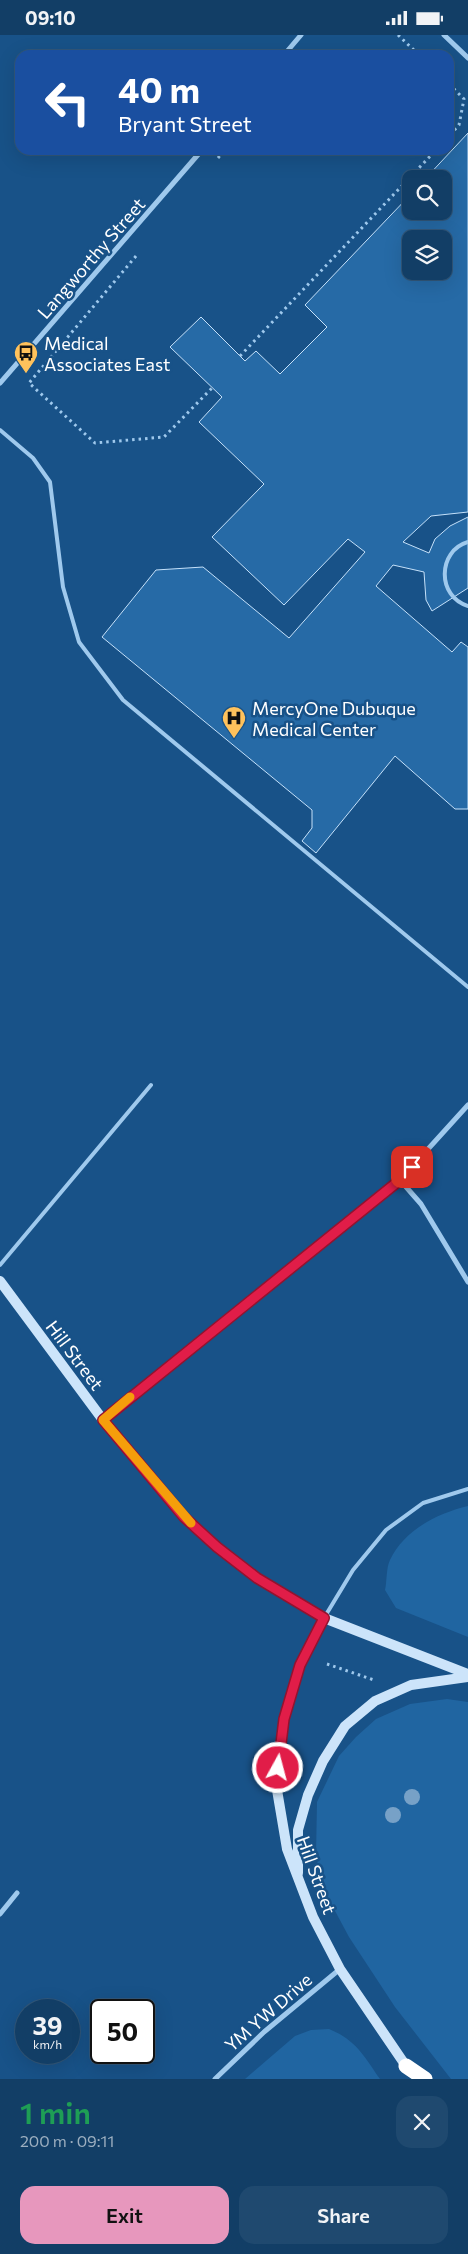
<!DOCTYPE html>
<html lang="en">
<head>
<meta charset="utf-8">
<style>
	body { margin:0; font-family:Commissioner,sans-serif; background:#1f496f; color:#f1f3f6; height:100vh; display:flex; flex-direction:column; font-size:19px; white-space:nowrap }
	* { box-sizing:border-box; margin:0 }
	p { font-size:16px; color:#9caebf }
	.icon { flex:none; width:28px; height:28px; fill:none; stroke:currentColor; stroke-width:2; stroke-linecap:round; stroke-linejoin:round }
	.map { position:relative; height:2044px; overflow:hidden }
	.panel { display:flex; flex-direction:column; background:#123e66; flex:1 }
	.panel>* { flex:none }
	.guide { position:absolute; left:15px; top:15px; width:439px; height:105px; border-radius:15px; box-shadow:0 5px 20px #0002,0 0 0 1px #31577a; background:#1a4fa0; color:#fff; overflow:hidden }
	.buttons { position:absolute; left:402px; top:135px; display:grid; gap:10px }
	.buttons a { display:grid; place-items:center; width:50px; height:50px; border-radius:10px; background:#123e66; box-shadow:0 5px 20px #0002,0 0 0 1px #31577a; font-size:25px }
	.speed { position:absolute; left:15px; top:1964px; display:flex; gap:10px; font-size:25px; font-weight:700; text-align:center }
	.speed>* { display:grid; place-content:center; width:65px; height:65px; border-radius:50%; background:#123e66; box-shadow:0 5px 20px #0002,0 0 0 1px #31577a; line-height:1 }
	.speed small { font-size:12px; font-weight:400 }
	.speed .limit { border:2px solid #111; border-radius:8px; background:#fff; color:#111 }
	.pin { position:absolute; display:grid; place-items:center; width:42px; height:42px; color:#fff; margin:-21px; border-radius:10px; box-shadow:0 2px 8px #0006 }
	.me { position:absolute; width:55px; margin:-28px; rotate:7deg; stroke-linejoin:round; filter:drop-shadow(0 0 4px #0008) }
	.turn { display:flex; align-items:center; gap:18px; height:105px; padding:0 20px; font-size:22px }
	.turn .icon { width:65px; height:65px; stroke-width:2.5 }
	.turn b { display:block; font-size:35px; line-height:42px }
	.round { display:grid; place-items:center; flex:none; width:52px; height:52px; border-radius:15px; background:#1f496f }
	.head { display:flex; align-items:center; justify-content:space-between; height:85px; padding:0 20px }
	h1 { font-size:30px; font-weight:600; line-height:38px; color:#1e9e55 }
	.primary-button { display:flex; gap:10px; margin-top:auto; padding:10px 20px }
	.primary-button a { flex:1; height:58px; border-radius:15px; background:#e797bd; color:#111; font-size:20px; font-weight:600; line-height:58px; text-align:center }
	.primary-button a+a { background:#1f496f; color:#f1f3f6 }
	.status { display:flex; justify-content:space-between; align-items:center; height:35px; padding:0 25px; background:#123e66; direction:ltr }
	.status svg { height:14px; fill:currentColor }
	.map>svg:first-child { display:block }
	.green { fill:#2065a1 }
	.building { fill:#266aa6; stroke:#c5e1fa; fill-rule:evenodd }
	.lines { fill:none; stroke-linecap:round; stroke-linejoin:round }
	.path { stroke:#9fc9ed; stroke-width:3; stroke-dasharray:2.5 4; stroke-linecap:butt }
	.lane { stroke:#9fc9ed; stroke-width:4 }
	.street { stroke:#9fc9ed; stroke-width:5 }
	.secondary { stroke:#cce4fa; stroke-width:10 }
	.highway { stroke:#fff; stroke-width:15 }
	.tree { fill:#77a1c7 }
	.route-casing { stroke:#92132f; stroke-width:12 }
	.route { stroke:#e11d48; stroke-width:9 }
	.slow { stroke:#f59e0b; stroke-width:9 }
	.labels { text-anchor:middle; dominant-baseline:central; stroke-width:5; stroke-linejoin:round; paint-order:stroke }
	.street-label { font-size:18px; fill:#fff; stroke:#185288 }
	.poi-label { font-size:18px; fill:#fff; stroke:#185288; text-anchor:start }
</style>
</head>
<body>
<div class="status"><b>09:10</b><svg viewBox="0 0 49 12"><path d="M0 12V9h3v3zM5 12V6h3v6zM10 12V3h3v9zM15 12V0h3v12zM26 1h20v11H26zM47 4h2v5h-2z"/></svg></div>
<div class="map">
<svg width="468" height="2044" viewBox="0 0 468 2044">
	<rect width="100%" height="100%" fill="#185288"/>
	<g class="green">
		<path d="M468,1471V1602L396,1573L385,1555C387,1546 386,1533 390,1525C404,1495 438,1478 468,1471Z"/>
		<path d="M447,1664L468,1667V2044H451L395,1972L349,1902L326,1859L316,1822L317,1767L339,1721L356,1702L376,1684L410,1669Z"/>
		<path d="M329,1994C356,2005 364,2021 380,2044H245L295,2001L311,1995Z"/>
	</g>
	<path class="building" d="M468,98V477L431,481L403,507L429,518L435,504L450,491L468,482V553L432,576L426,565L424,537L393,530L376,551L452,617L461,607L468,612V774H455L395,721L316,818L302,806L312,793V775L102,602L156,535L203,532L289,603L365,517L348,504L284,570L212,502L264,449L199,387L222,362L170,312L201,282L245,326L256,316L280,339L327,292L305,270L411,159V176H444V144H425ZM411,204H444V236H411Z"/>
	<g class="lines">
		<g class="path">
			<path d="M398,0L419,20"/>
			<path d="M449,49L464,64L459,90L449,101"/>
			<path d="M218,123L225,115"/>
			<path d="M136,221L29,348L95,408L164,402L212,353"/>
			<path d="M240,321L436,115"/>
			<path d="M327,1629L374,1645"/>
		</g>
		<g class="lane">
			<path d="M0,395L33,423L50,447L63,552L79,607L123,665L468,952"/>
			<path d="M468,507C437,516 437,562 468,571"/>
			<path d="M0,1230L151,1050"/>
			<path d="M324,1583L353,1535L386,1495L423,1468L468,1454"/>
		</g>
		<g class="street">
			<path d="M444,0L468,23"/>
			<path d="M284,20L301,0"/>
			<path d="M0,348L202,115"/>
			<path d="M400,1145L421,1169L468,1247"/>
			<path d="M103,1385L400,1145L468,1070"/>
			<path d="M0,1879L17,1858"/>
			<path d="M215,2044L264,1997L340,1934"/>
		</g>
		<g class="secondary">
			<path d="M0,1246L103,1385L184,1482L217,1512L257,1543L324,1583L468,1639"/>
			<path d="M324,1583L300,1630L284,1684L276,1749L287,1814L313,1882L340,1934L406,2031"/>
			<path d="M298,1838V1795L308,1760L323,1726L345,1691L375,1666L411,1650L468,1642"/>
		</g>
		<path class="highway" d="M406,2031L425,2044"/>
	</g>
	<g class="tree">
		<circle cx="412" cy="1762" r="8"/>
		<circle cx="393" cy="1780" r="8"/>
	</g>
	<g class="lines">
		<g class="route-casing">
			<path id="route" d="M278,1733L284,1684L300,1630L324,1583L257,1543L217,1512L184,1482L103,1385L400,1145L412,1132"/>
		</g>
		<use href="#route" class="route"/>
		<path class="slow" d="M130,1362L103,1385L191,1488"/>
	</g>
	<defs>
		<g id="bus-pin" transform="scale(1.25)"><path d="M0 17L-7.5 6A9.5 9.5 0 1 1 7.5 6Z" fill="#ffc25c" stroke="#185288"/><path d="M-5-6H5V4H4V6H2V4H-2V6H-4V4H-5ZM-3.5-4V0h7V-4ZM-3.5 1.2v1.5H-2V1.2ZM2 1.2v1.5H3.5V1.2Z" fill="#111"/></g>
		<g id="hospital-pin" transform="scale(1.25)"><path d="M0 17L-7.5 6A9.5 9.5 0 1 1 7.5 6Z" fill="#ffc25c" stroke="#185288"/><path d="M-5-5h3v3.5h4V-5h3V5h-3V1.5h-4V5h-3Z" fill="#111"/></g>
	</defs>
	<g fill-rule="evenodd">
		<use href="#bus-pin" x="26" y="318"/>
		<use href="#hospital-pin" x="234" y="683"/>
	</g>
	<g class="labels">
		<g class="street-label">
			<text transform="translate(91 223) rotate(-49)">Langworthy Street</text>
			<text transform="translate(75 1320) rotate(53)">Hill Street</text>
			<text transform="translate(317 1840) rotate(70)">Hill Street</text>
			<text transform="translate(268 1977) rotate(-41)">YM YW Drive</text>
		</g>
		<g class="poi-label">
			<text x="44" y="308">Medical<tspan x="44" dy="21">Associates East</tspan></text>
			<text x="252" y="673">MercyOne Dubuque<tspan x="252" dy="21">Medical Center</tspan></text>
		</g>
	</g>
</svg>
<div class="buttons">
<a><svg class="icon" aria-label="search" viewBox="0 0 24 24"><circle cx="10" cy="10" r="6"/><path d="M15 15l6 6"/></svg></a>
<a><svg class="icon" aria-label="layers" viewBox="0 0 24 24"><path d="M12 4l9 5-9 5-9-5zM3 14l9 5 9-5"/></svg></a>
</div>
<div class="speed"><div>39<small>km/h</small></div><div class="limit">50</div></div>
<div class="pin" style="left:412px;top:1132px;background:#d93025"><svg class="icon" aria-label="arrive" viewBox="0 0 24 24"><path d="M6 21V4h12l-3 4 3 4H6"/></svg></div>
<svg class="me" style="left:278px;top:1733px" viewBox="-20 -20 40 40"><circle r="17" fill="#e11d48" stroke="#fff" stroke-width="3"/><path d="M0-11L8 9 0 5-8 9z" fill="#fff"/></svg>
<div class="guide">
<div class="turn"><svg class="icon" aria-label="left" viewBox="0 0 24 24"><path d="M17 20v-9H6M10 6l-5 5 5 5"/></svg><div><b>40 m</b>Bryant Street</div></div>
</div>
</div>
<section class="panel">
<div class="head"><div><h1>1 min</h1><p>200 m · 09:11</p></div><a class="round"><svg class="icon" aria-label="close" viewBox="0 0 24 24"><path d="M6 6l12 12M18 6L6 18"/></svg></a></div>
<div class="primary-button"><a>Exit</a><a>Share</a></div>
</section>
</body>
</html>
